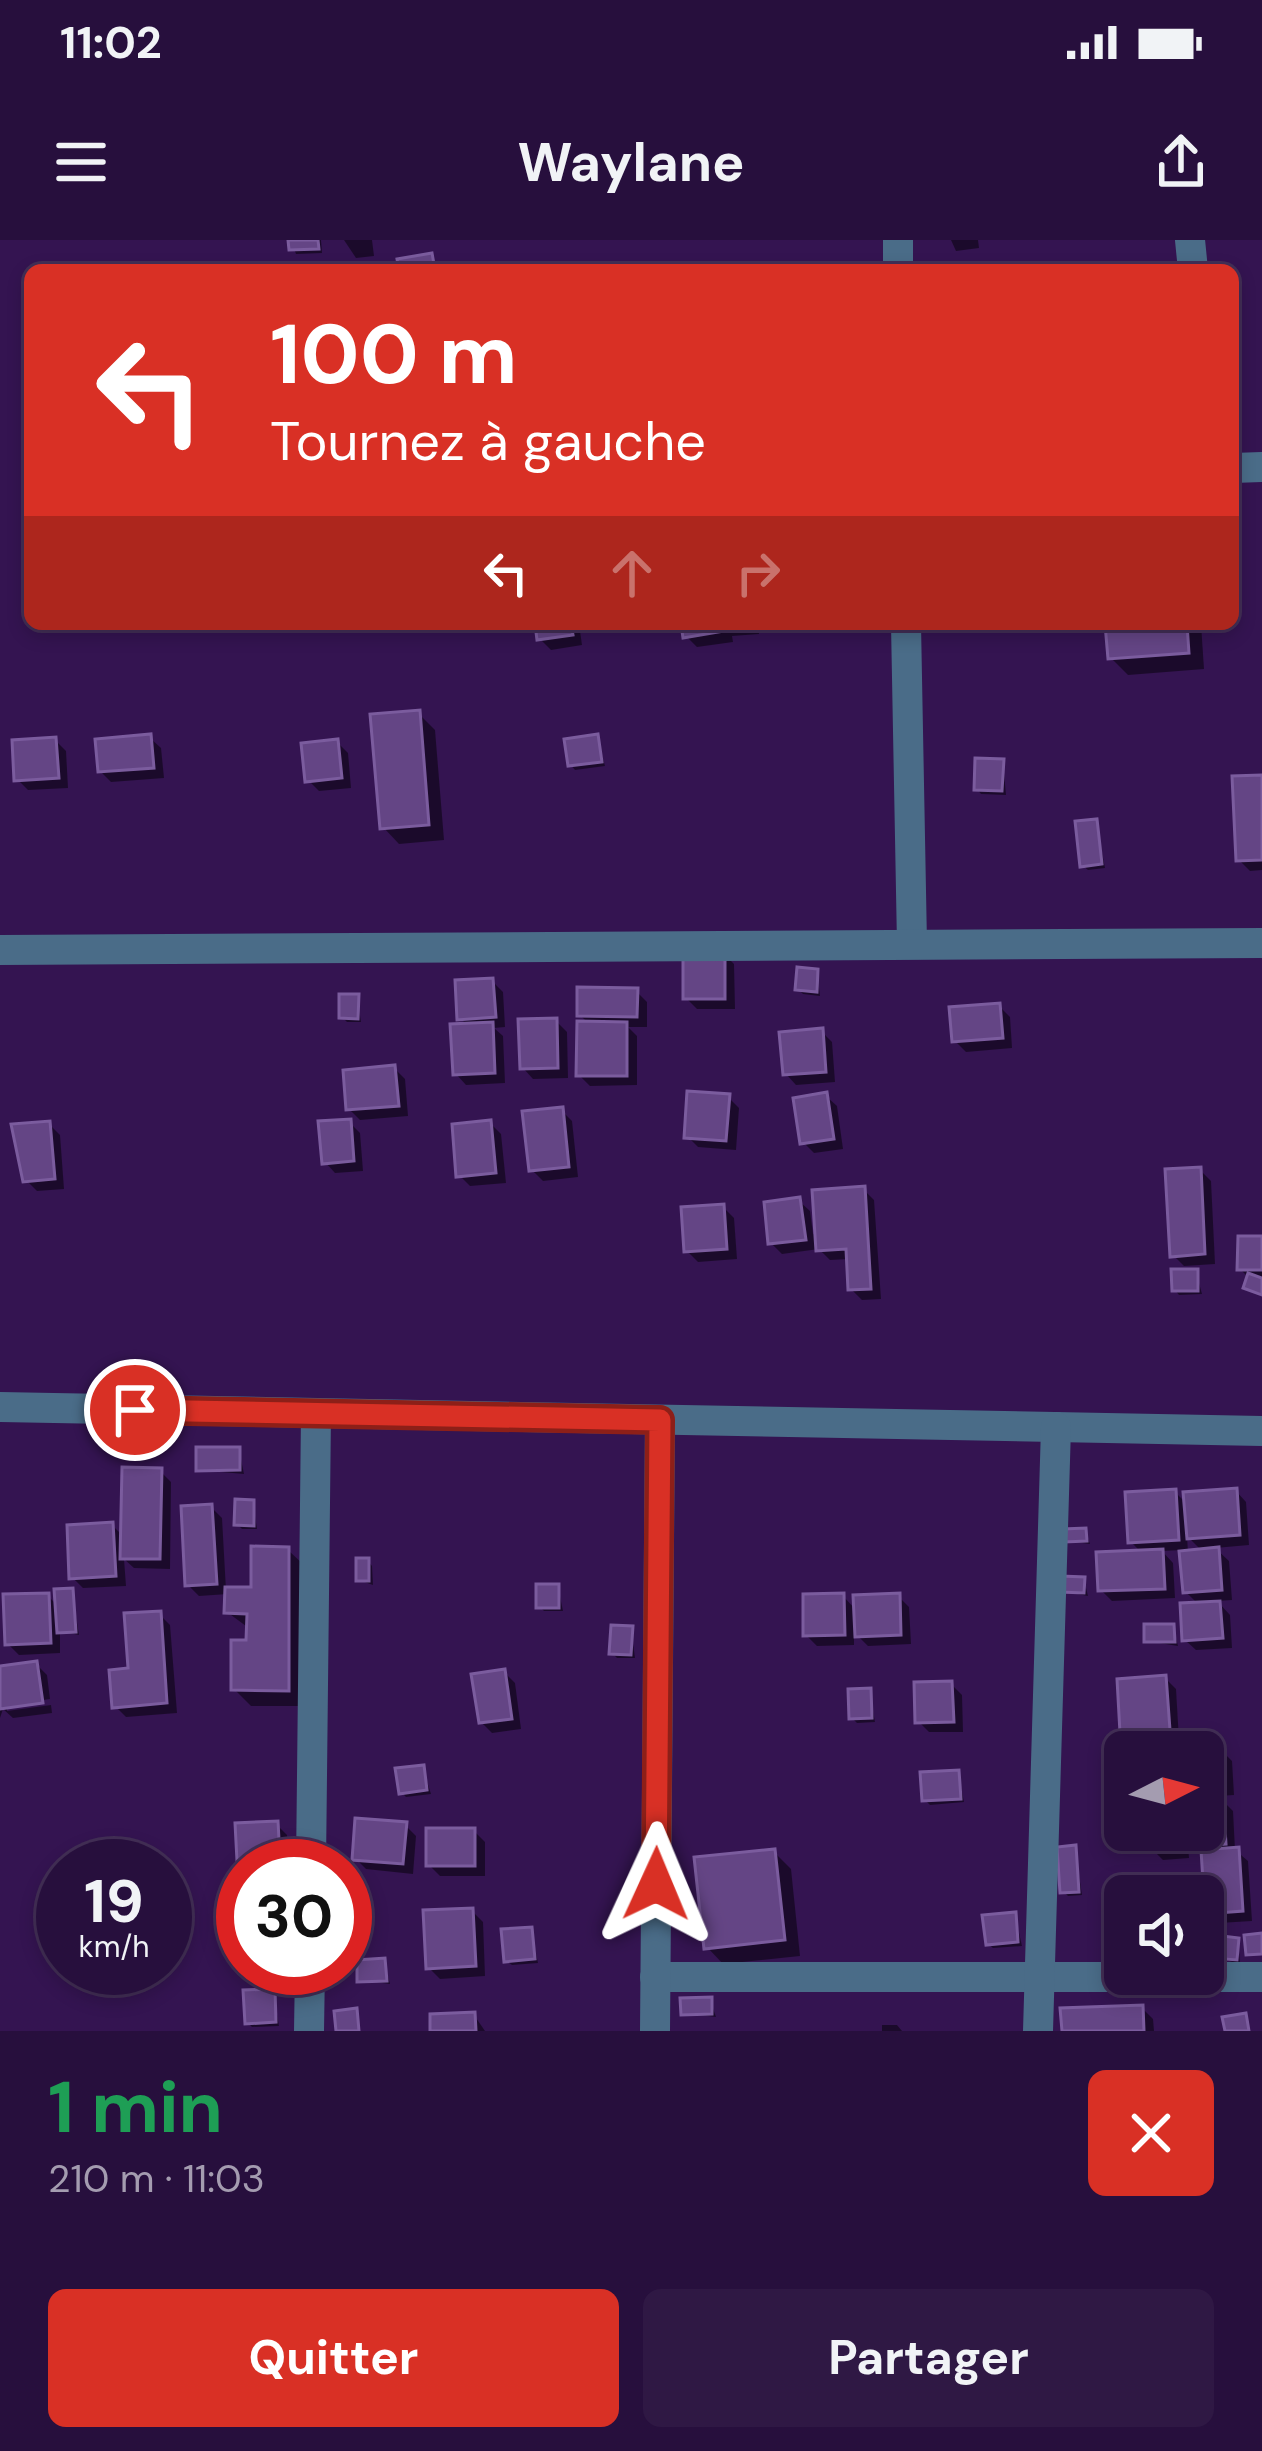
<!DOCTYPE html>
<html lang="fr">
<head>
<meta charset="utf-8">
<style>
	body { margin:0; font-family:"DM Sans",sans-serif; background:#2f1844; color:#f1f3f6; height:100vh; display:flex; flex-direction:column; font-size:45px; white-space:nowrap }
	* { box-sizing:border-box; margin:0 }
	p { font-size:39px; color:#a49cb0 }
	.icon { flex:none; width:66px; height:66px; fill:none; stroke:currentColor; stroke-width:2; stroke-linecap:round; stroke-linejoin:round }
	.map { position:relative; height:1791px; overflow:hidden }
	.details { display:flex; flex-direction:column; background:#270f3d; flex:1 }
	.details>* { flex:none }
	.top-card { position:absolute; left:24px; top:24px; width:1215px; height:366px; border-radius:18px; box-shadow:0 6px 18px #0003,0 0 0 3px #432f57; background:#d93025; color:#fff; overflow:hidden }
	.needle { width:78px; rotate:84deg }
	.controls { position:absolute; left:1104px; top:1491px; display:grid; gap:24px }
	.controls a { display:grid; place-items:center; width:120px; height:120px; border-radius:18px; background:#270f3d; box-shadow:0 6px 18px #0003,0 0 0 3px #432f57; font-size:60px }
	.speed { position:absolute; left:36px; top:1599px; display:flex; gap:24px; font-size:60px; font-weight:700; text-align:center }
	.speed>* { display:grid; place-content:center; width:156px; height:156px; border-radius:50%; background:#270f3d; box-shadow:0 6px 18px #0003,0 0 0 3px #432f57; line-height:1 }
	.speed small { font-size:30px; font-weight:400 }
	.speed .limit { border:18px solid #d22; background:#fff; color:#111 }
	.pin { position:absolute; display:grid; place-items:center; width:102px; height:102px; color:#fff; margin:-51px; border:6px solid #fff; border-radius:50%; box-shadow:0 3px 12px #0007 }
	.me { position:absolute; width:132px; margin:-66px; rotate:1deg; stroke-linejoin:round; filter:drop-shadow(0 0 9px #0008) }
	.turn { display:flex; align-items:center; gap:42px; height:252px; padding:0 48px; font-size:54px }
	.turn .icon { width:156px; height:156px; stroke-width:2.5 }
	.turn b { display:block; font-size:84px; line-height:102px }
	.lanes { display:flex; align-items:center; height:114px; padding:0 48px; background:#0003; justify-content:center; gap:60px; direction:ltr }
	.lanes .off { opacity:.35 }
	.round { display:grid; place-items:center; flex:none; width:126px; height:126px; border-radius:18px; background:#2f1844 }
	.headline { display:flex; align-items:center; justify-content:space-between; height:204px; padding:0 48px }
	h1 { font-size:72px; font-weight:700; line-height:90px; color:#1e9e55 }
	.button { display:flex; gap:24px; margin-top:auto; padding:24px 48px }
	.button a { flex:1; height:138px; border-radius:18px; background:#d93025; color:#fff; font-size:48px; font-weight:700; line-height:138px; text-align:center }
	.button a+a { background:#2f1844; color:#f1f3f6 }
	.status { display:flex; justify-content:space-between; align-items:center; height:84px; padding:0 60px; background:#270f3d; direction:ltr }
	.status svg { height:33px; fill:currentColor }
	header { display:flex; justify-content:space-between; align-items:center; height:156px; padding:0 48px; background:#270f3d; font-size:54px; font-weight:700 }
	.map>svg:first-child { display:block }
	.shadow { fill:#0007; fill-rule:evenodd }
	.building { fill:#644585; stroke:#7b5c9e; stroke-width:3 }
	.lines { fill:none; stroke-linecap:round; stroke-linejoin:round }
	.minor { stroke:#4a6c88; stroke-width:30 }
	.route-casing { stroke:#8d1f18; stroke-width:30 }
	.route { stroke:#d93025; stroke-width:21 }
</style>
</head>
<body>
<div class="status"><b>11:02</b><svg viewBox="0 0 49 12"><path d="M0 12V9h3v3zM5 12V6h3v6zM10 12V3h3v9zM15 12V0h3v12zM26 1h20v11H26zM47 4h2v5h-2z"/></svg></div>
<header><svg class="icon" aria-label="menu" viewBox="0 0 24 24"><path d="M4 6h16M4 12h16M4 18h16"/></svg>Waylane<svg class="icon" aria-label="share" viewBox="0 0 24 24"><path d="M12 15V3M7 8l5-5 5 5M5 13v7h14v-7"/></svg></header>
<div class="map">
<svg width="1262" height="1791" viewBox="0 0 1262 1791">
	<rect width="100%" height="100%" fill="#341451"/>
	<g class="shadow">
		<path d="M291,0H321L322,13L296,14Z"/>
		<path d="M344,0H372L374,16L356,18Z"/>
		<path d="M951,0H978L979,8L956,11Z"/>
		<path d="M538,384H579L582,405L551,410L540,399Z"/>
		<path d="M684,384H758L759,394L732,396L733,402L697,407L686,396Z"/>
		<path d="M1108,384H1201L1204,429L1128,435L1111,418Z"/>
		<path d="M418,473L435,490L444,600L399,604L383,587Z"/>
		<path d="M150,498L161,508L164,538L111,542L100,531Z"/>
		<path d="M597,498L605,526L575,530L571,525Z"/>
		<path d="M55,500L66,511L68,548L28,550L17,539Z"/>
		<path d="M337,502L348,513L351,548L319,551L308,540Z"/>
		<path d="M1003,522L1006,555L981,554L977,549Z"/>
		<path d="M1262,538V630L1250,631L1239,620Z"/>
		<path d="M1096,582L1105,628L1088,630L1083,626Z"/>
		<path d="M723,713L734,724L735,769H697L686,758Z"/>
		<path d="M817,732L820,756L803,754L798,749Z"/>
		<path d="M492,741L503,752L505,787L494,788L503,796L505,843L466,845L456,834L468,786L460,778Z"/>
		<path d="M636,751L647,762V787H628L637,796V845L590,846L579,835L589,784L580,775Z"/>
		<path d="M357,757L361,782H347L342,777Z"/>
		<path d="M999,766L1010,777L1012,808L966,812L955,801Z"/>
		<path d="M556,781L567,792L568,838L533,839L523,828Z"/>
		<path d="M821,791L832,802L835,842L796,845L786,834Z"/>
		<path d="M394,828L405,839L408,876L360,880L349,869Z"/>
		<path d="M826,856L837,866L843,909L814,913L803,902Z"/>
		<path d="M728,857L739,868L736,910L698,907L687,896Z"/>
		<path d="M561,870L572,881L578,937L543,941L532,930Z"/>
		<path d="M349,882L360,893L363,931L335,933L325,922Z"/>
		<path d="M490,883L501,894L506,943L470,946L459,935Z"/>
		<path d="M49,884L60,895L64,949L37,951L26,940Z"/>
		<path d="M1200,930L1211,941L1215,1024L1184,1026L1173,1015Z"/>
		<path d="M864,950L874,960L881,1059L862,1060L851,1049L849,1019L830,1020L819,1009L782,1014L771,1003L799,961L810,971L813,994L818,993Z"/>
		<path d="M723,967L734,978L737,1019L698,1022L687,1011Z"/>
		<path d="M1262,999V1056L1246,1048L1249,1038L1240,1029Z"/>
		<path d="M1196,1032L1202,1054L1179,1055L1175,1050Z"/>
		<path d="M239,1210L244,1234L199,1230Z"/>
		<path d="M160,1231L171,1242L170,1329L134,1328L124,1319L126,1346L83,1348L72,1337L112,1285L124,1297Z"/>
		<path d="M1236,1251L1246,1262L1249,1305L1215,1308L1229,1321L1232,1360L1217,1361L1230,1375L1232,1408L1196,1410L1185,1400L1199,1365L1186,1352L1182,1310L1162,1311L1173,1323L1175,1358L1112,1361L1101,1350L1142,1313L1131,1302L1175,1252L1187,1264ZM1187,1296L1203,1312L1188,1313Z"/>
		<path d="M253,1263L257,1289H242L237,1284Z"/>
		<path d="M211,1267L222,1278L226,1350H254L288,1310L305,1326V1466H251L234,1449L250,1389L227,1372L228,1354L199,1356L188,1345Z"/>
		<path d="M1085,1291L1090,1304L1067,1301Z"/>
		<path d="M368,1321L372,1326L373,1345L359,1340Z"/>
		<path d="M1084,1340L1088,1356L1063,1351Z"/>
		<path d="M558,1347L563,1371H544L539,1366Z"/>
		<path d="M72,1351L79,1395L60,1391V1413L19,1415L8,1404L48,1356L59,1367Z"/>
		<path d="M843,1356L856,1370L898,1356L909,1367L911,1404L868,1406L854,1392V1405L817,1406L806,1395Z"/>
		<path d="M159,1374L170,1385L177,1473L126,1477L115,1466Z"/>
		<path d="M1173,1387L1178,1406L1147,1401Z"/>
		<path d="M631,1389L635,1418H617L612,1413Z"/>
		<path d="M36,1424L47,1435L50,1459L7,1465V1471L51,1465L52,1473L13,1478L3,1469L0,1478V1429Z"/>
		<path d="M504,1432L515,1443L521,1489L492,1493L481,1482Z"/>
		<path d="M1165,1438L1176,1449L1179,1500L1134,1503L1123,1492Z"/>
		<path d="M951,1444L962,1455L963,1492H929L918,1481Z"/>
		<path d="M869,1451L875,1482L857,1483L852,1478Z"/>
		<path d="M1221,1510L1232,1521L1234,1555L1218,1556L1233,1571L1235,1610L1248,1621L1252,1681L1219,1683L1208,1672L1204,1616L1188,1606L1189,1618L1163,1620L1152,1609L1151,1590H1203V1512Z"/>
		<path d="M423,1529L431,1554L406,1557L401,1552Z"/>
		<path d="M958,1533L964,1562L930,1565L925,1560Z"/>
		<path d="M276,1584L287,1595L289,1626H246L240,1620Z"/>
		<path d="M405,1585L416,1596L413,1634L366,1629L355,1618Z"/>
		<path d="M474,1591L485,1602V1636H440L429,1625Z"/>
		<path d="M1075,1609L1082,1655L1068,1656L1063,1651Z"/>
		<path d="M774,1612L791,1629L800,1716L723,1724L707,1707Z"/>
		<path d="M472,1671L483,1682L485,1736L440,1739L429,1728Z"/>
		<path d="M1015,1675L1022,1706L993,1708L988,1704Z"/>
		<path d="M531,1690L538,1723L512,1725L507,1721Z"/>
		<path d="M1238,1701L1240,1724L1215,1717Z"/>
		<path d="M384,1721L390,1744L360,1740Z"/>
		<path d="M273,1752L279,1786L252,1787L248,1783Z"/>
		<path d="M710,1760L716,1777L684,1773Z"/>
		<path d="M1142,1768L1153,1779L1154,1791H1065Z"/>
		<path d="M474,1775L485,1791H433Z"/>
		<path d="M882,1785H897L902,1791H882Z"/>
	</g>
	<g class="building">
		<path d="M288,0H318L319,9L289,10Z"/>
		<path d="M432,13L435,30H399L397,19Z"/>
		<path d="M535,384H571L573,395L537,400Z"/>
		<path d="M681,384H723L724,391L683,398Z"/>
		<path d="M1105,384H1187L1189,413L1108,419Z"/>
		<path d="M420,470L429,585L380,589L370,474Z"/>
		<path d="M151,494L154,528L98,532L95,499Z"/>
		<path d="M598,494L602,522L568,526L564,499Z"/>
		<path d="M56,497L59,538L14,541L12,500Z"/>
		<path d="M338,499L342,538L305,542L301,503Z"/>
		<path d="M975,518L1004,519L1002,551L974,550Z"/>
		<path d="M1262,535V620L1236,621L1232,536Z"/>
		<path d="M1097,579L1102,624L1080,627L1075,581Z"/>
		<rect x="683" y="710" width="42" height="49"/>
		<path d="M797,727L818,729L817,752L795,750Z"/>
		<path d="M493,738L496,777L457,780L455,740Z"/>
		<path d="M577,747L638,748L637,777L577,776Z"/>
		<path d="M339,754H359L358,779L339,778Z"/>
		<path d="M1000,763L1003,798L952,802L949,767Z"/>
		<path d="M557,778L558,828L520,829L518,779Z"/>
		<path d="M577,781L627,782V836H576Z"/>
		<path d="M493,782L495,833L453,835L450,784Z"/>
		<path d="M823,788L826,832L783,835L779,792Z"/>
		<path d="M395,825L399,866L346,870L343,830Z"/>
		<path d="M687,851L730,854L726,901L684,898Z"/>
		<path d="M827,852L834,899L800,904L793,858Z"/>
		<path d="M563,867L569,927L529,931L522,871Z"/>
		<path d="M351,879L354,921L322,924L318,881Z"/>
		<path d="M491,880L496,933L456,937L452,884Z"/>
		<path d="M50,881L55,939L23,942L11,884Z"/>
		<path d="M1201,927L1205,1014L1170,1017L1165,929Z"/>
		<path d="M865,946L871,1049L848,1050L846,1009L816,1011L812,950Z"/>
		<path d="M800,957L806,1000L768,1004L764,962Z"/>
		<path d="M724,964L727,1009L684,1012L681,967Z"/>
		<path d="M1238,996H1262V1030H1237Z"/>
		<path d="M1171,1029H1198V1051H1172Z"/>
		<path d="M1248,1033L1262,1038V1055L1243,1048Z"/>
		<path d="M196,1207H240V1230L196,1231Z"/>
		<path d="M122,1227L162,1228L160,1319H120Z"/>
		<path d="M1237,1248L1240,1295L1187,1299L1183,1252Z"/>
		<path d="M1176,1249L1179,1300L1128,1303L1125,1252Z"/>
		<path d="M235,1259L254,1260V1286L234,1285Z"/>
		<path d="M212,1264L217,1344L185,1346L181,1266Z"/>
		<path d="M113,1282L116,1336L69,1339L67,1285Z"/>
		<path d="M1086,1288L1087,1301L1064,1302L1063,1289Z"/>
		<path d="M251,1306L289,1307V1451L231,1450V1400H246L247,1374L224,1373L225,1347H251Z"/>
		<path d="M1219,1307L1222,1350L1183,1353L1179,1311Z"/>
		<path d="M1163,1309L1165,1349L1098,1351L1096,1312Z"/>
		<rect x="356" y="1318" width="13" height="23"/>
		<path d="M1060,1336L1085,1337L1084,1353L1060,1352Z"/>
		<rect x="536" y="1344" width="23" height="24"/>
		<path d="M73,1348L76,1392L57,1393L54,1349Z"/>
		<path d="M49,1353L51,1403L5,1405L3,1354Z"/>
		<path d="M844,1353L845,1395L803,1396V1354Z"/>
		<path d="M900,1353L901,1395L855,1397L853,1355Z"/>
		<path d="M1220,1361L1223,1398L1182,1401L1180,1363Z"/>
		<path d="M161,1371L167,1463L112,1468L109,1430L128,1428L124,1373Z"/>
		<path d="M1144,1384H1174L1175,1402H1144Z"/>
		<path d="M611,1385L633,1386L631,1415L609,1414Z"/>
		<path d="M37,1421L43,1463L0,1469V1426Z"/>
		<path d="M505,1429L512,1479L479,1483L471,1434Z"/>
		<path d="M1166,1435L1170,1490L1120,1493L1117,1439Z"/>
		<path d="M952,1441L954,1482L915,1483L914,1442Z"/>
		<path d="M871,1448L872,1478L849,1479L848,1449Z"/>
		<path d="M1133,1506V1512H1125V1534L1116,1535L1114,1507Z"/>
		<path d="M1222,1507L1225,1545L1203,1547V1512L1182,1511Z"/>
		<path d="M424,1525L427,1550L399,1554L395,1528Z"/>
		<path d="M959,1530L961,1559L922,1561L920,1532Z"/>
		<path d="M1223,1557L1226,1604L1185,1607L1184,1590H1203V1559Z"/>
		<path d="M355,1578L407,1582L403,1624L352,1620Z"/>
		<path d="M278,1581L280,1619L237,1621L235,1583Z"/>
		<rect x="426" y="1588" width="49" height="38"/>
		<path d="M1148,1590H1178L1180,1609L1149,1610Z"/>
		<path d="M1076,1605L1079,1652L1060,1653L1057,1607Z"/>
		<path d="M1239,1607L1243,1671L1205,1674L1201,1610Z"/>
		<path d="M775,1609L785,1700L704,1709L694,1617Z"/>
		<path d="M473,1668L476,1726L426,1729L423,1670Z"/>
		<path d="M1016,1672L1018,1702L986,1705L982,1675Z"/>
		<path d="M532,1687L535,1719L504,1722L501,1689Z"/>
		<path d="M1262,1693V1714L1246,1715L1244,1695Z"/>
		<path d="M1214,1695L1239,1698L1237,1720L1211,1718Z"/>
		<path d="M385,1718L387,1741L357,1742V1720Z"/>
		<path d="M275,1749L276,1782L245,1784L243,1750Z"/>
		<path d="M712,1757V1774L681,1775L680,1758Z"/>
		<path d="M1143,1765L1144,1791H1062L1060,1768Z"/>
		<path d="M357,1768L359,1791H336L334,1771Z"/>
		<path d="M475,1772L476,1791H430V1774Z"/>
		<path d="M1246,1773L1249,1791H1225L1222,1777Z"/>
	</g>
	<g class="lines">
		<g class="minor">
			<path d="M898,0V30"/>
			<path d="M1190,0L1193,30"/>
			<path d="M1233,228L1262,227"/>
			<path d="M906,384L912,704"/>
			<path d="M0,710L1262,703"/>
			<path d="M0,1167L1262,1191"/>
			<path d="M311,1626L316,1173"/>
			<path d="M655,1737H1262"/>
			<path d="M309,1791L310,1728"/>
			<path d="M655,1791L660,1180"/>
			<path d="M1038,1791L1056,1187"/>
		</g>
	</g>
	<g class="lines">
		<g class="route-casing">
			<path id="route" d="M135,1170L660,1180L656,1644"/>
		</g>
		<use href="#route" class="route"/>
	</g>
</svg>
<div class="controls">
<a><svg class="needle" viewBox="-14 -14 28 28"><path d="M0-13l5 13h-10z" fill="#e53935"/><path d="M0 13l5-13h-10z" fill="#a49cb0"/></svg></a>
<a><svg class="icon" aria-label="sound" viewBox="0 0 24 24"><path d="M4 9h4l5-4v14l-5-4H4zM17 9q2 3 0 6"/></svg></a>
</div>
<div class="speed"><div>19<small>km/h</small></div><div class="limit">30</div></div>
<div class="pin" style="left:135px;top:1170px;background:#d93025"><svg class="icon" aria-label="arrive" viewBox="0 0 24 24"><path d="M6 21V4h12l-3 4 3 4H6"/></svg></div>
<svg class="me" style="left:656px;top:1644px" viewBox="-20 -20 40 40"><path d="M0-17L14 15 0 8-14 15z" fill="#d93025" stroke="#fff" stroke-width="4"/></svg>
<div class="top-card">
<div class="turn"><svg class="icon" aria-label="left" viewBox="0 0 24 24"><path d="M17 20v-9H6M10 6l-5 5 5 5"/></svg><div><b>100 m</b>Tournez à gauche</div></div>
<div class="lanes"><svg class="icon" aria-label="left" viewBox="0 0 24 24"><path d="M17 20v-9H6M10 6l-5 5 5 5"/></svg><svg class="icon off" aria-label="ahead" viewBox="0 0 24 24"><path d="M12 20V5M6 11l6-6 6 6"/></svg><svg class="icon off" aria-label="right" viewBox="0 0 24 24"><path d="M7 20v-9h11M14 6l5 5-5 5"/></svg></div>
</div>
</div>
<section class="details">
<div class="headline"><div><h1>1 min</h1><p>210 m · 11:03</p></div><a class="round" style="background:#d93025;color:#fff"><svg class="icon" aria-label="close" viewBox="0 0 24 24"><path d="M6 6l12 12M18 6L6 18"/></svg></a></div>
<div class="button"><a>Quitter</a><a>Partager</a></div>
</section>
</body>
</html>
